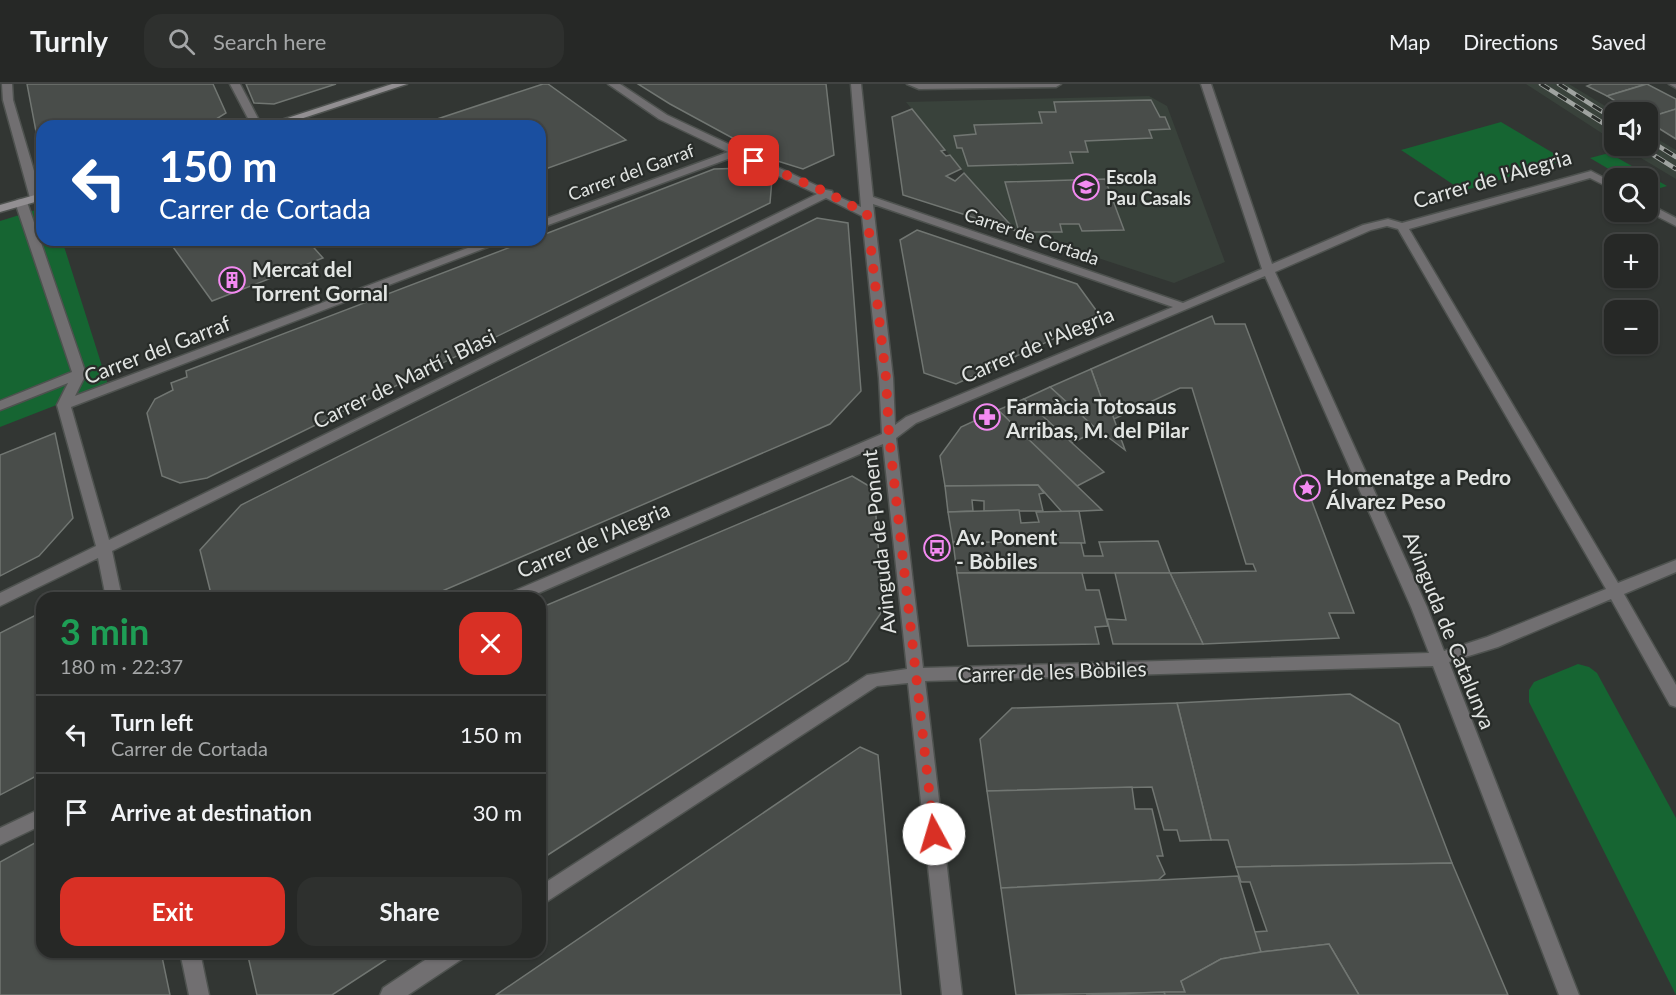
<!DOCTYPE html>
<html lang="en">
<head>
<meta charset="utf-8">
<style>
	body { margin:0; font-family:Lato,sans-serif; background:#2e302e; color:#f1f3f6; height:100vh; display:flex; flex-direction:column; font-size:22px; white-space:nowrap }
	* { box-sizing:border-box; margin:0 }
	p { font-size:20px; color:#a4a6a7 }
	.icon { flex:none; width:33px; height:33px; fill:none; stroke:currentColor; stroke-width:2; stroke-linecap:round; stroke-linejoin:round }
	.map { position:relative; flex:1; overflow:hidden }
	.details { position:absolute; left:36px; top:508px; width:510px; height:366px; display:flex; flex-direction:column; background:#262826; border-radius:18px; box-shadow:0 2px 4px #0004,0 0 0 2px #424443 }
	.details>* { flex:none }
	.hud { position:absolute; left:36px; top:36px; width:510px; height:126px; border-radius:18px; box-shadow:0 2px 4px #0004,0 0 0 2px #424443; background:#1a4fa0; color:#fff; overflow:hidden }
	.controls { position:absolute; left:1604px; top:18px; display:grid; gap:12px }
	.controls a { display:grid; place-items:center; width:54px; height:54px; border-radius:12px; background:#262826; box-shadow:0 2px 4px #0004,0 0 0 2px #424443; font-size:30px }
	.pin { position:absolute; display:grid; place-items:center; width:51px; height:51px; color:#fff; margin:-26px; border-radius:12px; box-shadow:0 3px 9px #0006 }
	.me { position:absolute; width:66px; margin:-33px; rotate:354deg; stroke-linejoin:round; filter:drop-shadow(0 0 4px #0008) }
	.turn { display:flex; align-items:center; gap:21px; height:126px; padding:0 24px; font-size:27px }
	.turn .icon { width:78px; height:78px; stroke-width:2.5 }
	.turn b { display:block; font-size:42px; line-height:51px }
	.round { display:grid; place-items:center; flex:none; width:63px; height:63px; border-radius:18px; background:#2e302e }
	.headline { display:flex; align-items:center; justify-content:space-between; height:102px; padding:0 24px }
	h1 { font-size:36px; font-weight:700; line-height:45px; color:#1e9e55 }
	.primary-button { display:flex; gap:12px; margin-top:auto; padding:12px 24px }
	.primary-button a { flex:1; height:69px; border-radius:18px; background:#d93025; color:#fff; font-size:24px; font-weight:700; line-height:69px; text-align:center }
	.primary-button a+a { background:#2e302e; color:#f1f3f6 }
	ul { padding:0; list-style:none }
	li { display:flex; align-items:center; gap:18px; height:78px; padding:0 24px; border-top:2px solid #424443 }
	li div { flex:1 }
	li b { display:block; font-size:22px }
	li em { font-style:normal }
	header { display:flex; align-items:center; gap:36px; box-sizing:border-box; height:84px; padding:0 30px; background:#262826; border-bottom:2px solid #424443 }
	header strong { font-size:28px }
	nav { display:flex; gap:33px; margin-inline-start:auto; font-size:21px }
	.search { width:420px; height:54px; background:#2e302e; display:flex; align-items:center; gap:15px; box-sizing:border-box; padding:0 21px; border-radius:18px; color:#a4a6a7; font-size:22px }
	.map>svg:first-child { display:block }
	.built { fill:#39423b }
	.green { fill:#166532 }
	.building { fill:#494d4a; stroke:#717672; stroke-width:1.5 }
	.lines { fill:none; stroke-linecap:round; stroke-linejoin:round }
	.street-casing { stroke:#4e524f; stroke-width:3 }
	.secondary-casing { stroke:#4e524f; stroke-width:3 }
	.street { fill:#716f71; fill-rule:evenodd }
	.secondary { fill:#928f92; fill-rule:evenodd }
	.rail-casing { stroke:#9fa3a0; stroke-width:4.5 }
	.rail { stroke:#282c29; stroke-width:3; stroke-dasharray:10; stroke-linecap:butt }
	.route { stroke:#d93025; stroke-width:10; stroke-dasharray:0 18 }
	.labels { text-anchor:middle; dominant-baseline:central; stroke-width:4.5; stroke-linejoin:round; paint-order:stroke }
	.far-street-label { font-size:18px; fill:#e2e5e3; stroke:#282c29 }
	.far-poi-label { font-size:18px; font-weight:bold; fill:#e2e5e3; stroke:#282c29; text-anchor:start }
	.street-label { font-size:21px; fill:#e2e5e3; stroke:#282c29 }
	.poi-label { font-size:21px; font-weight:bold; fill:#e2e5e3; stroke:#282c29; text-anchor:start }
</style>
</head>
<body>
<header>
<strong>Turnly</strong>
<div class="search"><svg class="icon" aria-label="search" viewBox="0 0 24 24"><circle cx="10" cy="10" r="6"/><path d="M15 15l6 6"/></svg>Search here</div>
<nav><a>Map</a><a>Directions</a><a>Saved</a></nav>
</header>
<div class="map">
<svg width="1676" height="911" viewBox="0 0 1676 911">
	<rect width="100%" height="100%" fill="#323633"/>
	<g class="built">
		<path d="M1526,0H1569L1615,28L1614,57Z"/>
		<path d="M1149,12L1167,22L1225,178L1174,199L1016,147L999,125L979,107L906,18Z"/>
		<path d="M1647,49L1676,66V95L1621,62H1647Z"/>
	</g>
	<g class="green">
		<path d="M1501,38L1565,76L1463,107L1401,66Z"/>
		<path d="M1609,69L1667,102L1647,108V94H1624L1590,74Z"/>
		<path d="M42,124V156H62L108,301L0,343V137Z"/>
		<path d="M1578,580L1589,583L1597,589L1676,734V911L1529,618V606L1534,598Z"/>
	</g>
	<g class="building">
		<path d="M27,0H213L226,29L205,42H42V79Z"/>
		<path d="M246,0H336L274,20L254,19Z"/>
		<path d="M543,0H548L626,56L540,87V42H416Z"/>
		<path d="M638,0H826L834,71L803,85L771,75L670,20Z"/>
		<path d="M1592,0H1646L1607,12L1587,2Z"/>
		<path d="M1647,0L1676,15V25L1647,34V28H1633L1607,12Z"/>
		<path d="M1151,16L1160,33H1165L1170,45L1149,46L1152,54L1085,57L1088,68H1070L1073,79L968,82L962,64H957L954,52L976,50L974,41L1042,39L1039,28H1056L1054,18Z"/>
		<path d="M912,25L945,66L941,67L946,72L950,71L961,85L946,92L955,97L964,89L1016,147L903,111L892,33Z"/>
		<path d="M1676,25V55L1647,37V34Z"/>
		<path d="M745,84L772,95L770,119L207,394L180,399L162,392L147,329L155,315L173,306L171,299L187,293L186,287L529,156H540V152L714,85Z"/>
		<path d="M1105,95L1124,146L1082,147L1079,140H1060L1062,148H1019L1005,98Z"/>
		<path d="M817,134L848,139L861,307L830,340L426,514H212L200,466L241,421Z"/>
		<path d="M917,146L1077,200L1101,233L956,300L924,289L900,156Z"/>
		<path d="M168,156H307L323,174L212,217Z"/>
		<path d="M1212,232L1215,240H1245L1354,529H1329L1339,554L1203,560L1170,489L1256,487L1253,480H1246L1192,304H1180L1114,335L1109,321L1104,322L1091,285Z"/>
		<path d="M1091,285L1104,322L1109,321L1125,366L1092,341L1050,303Z"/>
		<path d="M1050,303L1092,341L1098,346L1072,359L1024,315Z"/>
		<path d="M1024,315L1072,359L1104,388L1077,402L998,326Z"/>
		<path d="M998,326L1077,402L1102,426L1062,428L1038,401L945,402L940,372L961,343Z"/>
		<path d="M55,349L73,434L39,472L0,492V371Z"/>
		<path d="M852,392L874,405L883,526L848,577L540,776V524Z"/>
		<path d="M1038,401L1044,409L1039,410L1043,427H984V417L972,416L973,427L948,428L945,402Z"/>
		<path d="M1019,426L1021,439L1039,438L1036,428L1079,427L1085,459L953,458L948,428Z"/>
		<path d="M1158,457L1170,489H957L953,458L1081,459L1084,472H1103L1099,458Z"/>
		<path d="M957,489H1082L1086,506H1099L1108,542L1095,543L1099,560L968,562Z"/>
		<path d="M1115,489H1170L1203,560H1113L1107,535L1126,536Z"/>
		<path d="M42,528V689L0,711V549Z"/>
		<path d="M1350,610L1399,640L1452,779L1236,783L1228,756H1211L1177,619Z"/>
		<path d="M1177,619L1211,756L1180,757L1177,746H1164L1152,703L987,707L980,655L1012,624Z"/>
		<path d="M860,663L878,671L901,911H496Z"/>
		<path d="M1132,703L1135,725H1152L1163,772H1157L1165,790L1158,796L1001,804L987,707Z"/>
		<path d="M42,755V868H161L170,911H0V778Z"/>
		<path d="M1452,779L1508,911H1359L1329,860L1261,868L1254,848L1267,847L1250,798H1241L1236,783Z"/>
		<path d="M1238,792L1261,868L1221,875L1181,897L1185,908L1016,911L1001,804Z"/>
		<path d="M1329,860L1359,911H1165L1164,908H1185L1181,897L1221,875L1261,868Z"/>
		<path d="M247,868H398L332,911H257Z"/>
		<path d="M1164,908L1165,911H1086Z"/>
	</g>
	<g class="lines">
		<g class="street-casing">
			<g id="street">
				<path d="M2,0H12L13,16L42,114L40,116L36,117L30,114L3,16Z"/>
				<path d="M230,0H240L262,42H252Z"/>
				<path d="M608,0H620L667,31L826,106L832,107L833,110L861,123L851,0H861L873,113L1183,219L1262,185L1201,0H1211L1272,180L1363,141L1388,135L1402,139L1591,87L1614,99V106L1590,94L1409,145L1618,499L1676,476V488L1624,510L1676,601V623L1670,621L1611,515L1498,563L1449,578L1579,911H1559L1433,582L925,597L962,911H942L908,599L877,602L540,822V802L867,591L907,585L883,360L527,514H505L507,510L882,350L879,294L862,132L826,114L112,467L122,514H106L98,474L0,522V509L96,462L57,321L68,299L0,326V317L72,288L15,118L17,116L21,115L27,118L86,290L75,312L489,156H506L71,323L109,456L817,110L736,72L540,144V137L728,68L659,35ZM873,120L1173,223L906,333L895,341L893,294ZM1387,142L1398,145L1606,505L1487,553L1444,567L1427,523L1275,188L1371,146ZM1265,192L1411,523L1429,569L923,584L896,354L916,339Z"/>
				<path d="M907,0H1061L1056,3L919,5Z"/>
				<path d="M1669,0H1676V4Z"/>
				<path d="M1647,119L1676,134V142L1647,127Z"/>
				<path d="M42,724V741L0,761V744Z"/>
				<path d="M180,868H200L209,911H189Z"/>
				<path d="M437,868H465L462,875L408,911H380L383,904Z"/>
			</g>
		</g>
		<g class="secondary-casing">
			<g id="secondary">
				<path d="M392,0H407L279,42H263Z"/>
				<path d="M42,109V116L0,128V121Z"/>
			</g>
		</g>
		<use href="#street" class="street"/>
		<use href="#secondary" class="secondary"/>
		<g class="rail-casing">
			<g id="rail">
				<path d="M1541,0L1614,46"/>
				<path d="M1559,0L1614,35"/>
				<path d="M1647,55L1676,73"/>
				<path d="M1639,62L1676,85"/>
			</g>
		</g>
		<use href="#rail" class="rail"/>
	</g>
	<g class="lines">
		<path class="route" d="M754,77L828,109L867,130L886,294L889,352L934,750"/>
	</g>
	<defs>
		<g id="school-ring" transform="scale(1.35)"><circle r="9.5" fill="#282c29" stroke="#f38af1" stroke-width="1.5"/><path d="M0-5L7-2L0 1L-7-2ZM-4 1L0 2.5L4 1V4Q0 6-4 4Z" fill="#f38af1"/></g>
		<g id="building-ring" transform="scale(1.35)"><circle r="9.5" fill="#282c29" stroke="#f38af1" stroke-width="1.5"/><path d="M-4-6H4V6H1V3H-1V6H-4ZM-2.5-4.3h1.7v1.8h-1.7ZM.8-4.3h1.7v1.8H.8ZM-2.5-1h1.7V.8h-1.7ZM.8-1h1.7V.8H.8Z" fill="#f38af1"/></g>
		<g id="pharmacy-ring" transform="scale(1.35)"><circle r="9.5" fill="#282c29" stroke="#f38af1" stroke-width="1.5"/><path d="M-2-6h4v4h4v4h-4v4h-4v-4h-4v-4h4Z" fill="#f38af1"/></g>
		<g id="sight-ring" transform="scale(1.35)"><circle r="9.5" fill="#282c29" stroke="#f38af1" stroke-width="1.5"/><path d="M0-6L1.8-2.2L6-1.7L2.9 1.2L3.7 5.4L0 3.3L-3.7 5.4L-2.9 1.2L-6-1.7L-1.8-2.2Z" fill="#f38af1"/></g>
		<g id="bus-ring" transform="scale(1.35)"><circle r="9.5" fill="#282c29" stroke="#f38af1" stroke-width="1.5"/><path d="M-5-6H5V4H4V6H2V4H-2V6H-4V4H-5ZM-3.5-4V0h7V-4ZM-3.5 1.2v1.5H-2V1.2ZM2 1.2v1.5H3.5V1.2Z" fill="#f38af1"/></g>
	</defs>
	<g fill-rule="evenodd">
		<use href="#school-ring" x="1086" y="103"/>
		<use href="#building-ring" x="232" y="196"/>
		<use href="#pharmacy-ring" x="987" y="333"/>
		<use href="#sight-ring" x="1307" y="404"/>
		<use href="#bus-ring" x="937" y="464"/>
	</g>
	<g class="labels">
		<g class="far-street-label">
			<text transform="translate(631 88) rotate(-20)">Carrer del Garraf</text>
			<text transform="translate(1032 152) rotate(19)">Carrer de Cortada</text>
		</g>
		<g class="far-poi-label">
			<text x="1106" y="93">Escola<tspan x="1106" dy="21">Pau Casals</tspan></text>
		</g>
		<g class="street-label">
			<text transform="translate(1492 94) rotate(-16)">Carrer de l'Alegria</text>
			<text transform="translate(1037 260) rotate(-23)">Carrer de l'Alegria</text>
			<text transform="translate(157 265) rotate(-21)">Carrer del Garraf</text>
			<text transform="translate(404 294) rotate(-26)">Carrer de Martí i Blasi</text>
			<text transform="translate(593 455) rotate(-23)">Carrer de l'Alegria</text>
			<text transform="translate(878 458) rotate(-96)">Avinguda de Ponent</text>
			<text transform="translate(1450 546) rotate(68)">Avinguda de Catalunya</text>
			<text transform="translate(1052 587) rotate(-2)">Carrer de les Bòbiles</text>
		</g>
		<g class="poi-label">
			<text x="252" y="184">Mercat del<tspan x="252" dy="24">Torrent Gornal</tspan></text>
			<text x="1006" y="321">Farmàcia Totosaus<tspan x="1006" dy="24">Arribas, M. del Pilar</tspan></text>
			<text x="1326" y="392">Homenatge a Pedro<tspan x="1326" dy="24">Álvarez Peso</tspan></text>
			<text x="956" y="452">Av. Ponent<tspan x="956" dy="24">- Bòbiles</tspan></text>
		</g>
	</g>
</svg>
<div class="controls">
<a><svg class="icon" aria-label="sound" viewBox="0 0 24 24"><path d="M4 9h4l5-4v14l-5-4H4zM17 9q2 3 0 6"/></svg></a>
<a><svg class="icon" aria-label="search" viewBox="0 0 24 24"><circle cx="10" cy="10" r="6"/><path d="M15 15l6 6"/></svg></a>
<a>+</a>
<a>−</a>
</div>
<div class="pin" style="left:754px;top:77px;background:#d93025"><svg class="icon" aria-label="arrive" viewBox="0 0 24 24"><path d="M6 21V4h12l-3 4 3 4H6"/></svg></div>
<svg class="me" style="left:934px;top:750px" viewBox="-20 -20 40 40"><circle r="19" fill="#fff"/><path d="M0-13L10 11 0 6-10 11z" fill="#d93025"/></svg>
<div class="hud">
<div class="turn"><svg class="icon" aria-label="left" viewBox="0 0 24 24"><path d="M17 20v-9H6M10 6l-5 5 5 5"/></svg><div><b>150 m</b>Carrer de Cortada</div></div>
</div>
<section class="details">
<div class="headline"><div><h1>3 min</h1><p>180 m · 22:37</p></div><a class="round" style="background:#d93025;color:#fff"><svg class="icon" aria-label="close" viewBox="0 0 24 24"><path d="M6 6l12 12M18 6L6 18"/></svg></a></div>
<ul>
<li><svg class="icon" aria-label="left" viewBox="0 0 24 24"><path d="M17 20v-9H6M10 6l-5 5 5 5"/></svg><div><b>Turn left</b><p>Carrer de Cortada</p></div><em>150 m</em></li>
<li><svg class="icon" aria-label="arrive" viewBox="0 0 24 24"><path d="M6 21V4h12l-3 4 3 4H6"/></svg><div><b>Arrive at destination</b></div><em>30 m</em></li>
</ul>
<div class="primary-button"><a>Exit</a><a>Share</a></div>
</section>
</div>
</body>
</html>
